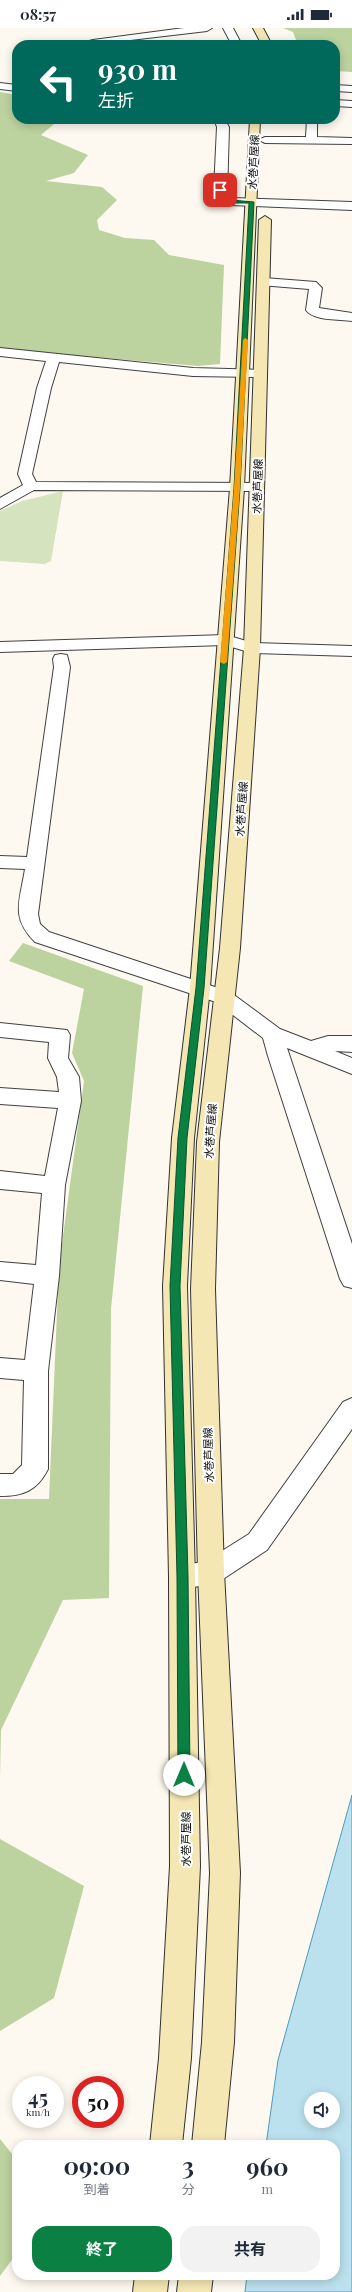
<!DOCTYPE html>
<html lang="ja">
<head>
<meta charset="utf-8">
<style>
	body { margin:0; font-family:"Playfair Display","Noto Sans JP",serif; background:#f2f2f3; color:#1f2937; height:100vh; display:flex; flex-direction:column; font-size:15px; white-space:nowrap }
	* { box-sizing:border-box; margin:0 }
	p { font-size:13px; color:#747a83 }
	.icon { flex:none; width:22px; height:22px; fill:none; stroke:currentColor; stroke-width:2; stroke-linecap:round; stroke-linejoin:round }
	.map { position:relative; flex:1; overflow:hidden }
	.sheet { position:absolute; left:12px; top:2112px; width:328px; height:140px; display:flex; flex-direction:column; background:#fff; border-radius:16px; box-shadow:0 2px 10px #0003 }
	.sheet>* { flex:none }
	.top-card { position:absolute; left:12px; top:12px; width:328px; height:84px; border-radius:16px; box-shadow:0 2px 10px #0003; background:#00695c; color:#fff; overflow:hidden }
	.controls { position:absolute; left:304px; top:2064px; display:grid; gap:8px }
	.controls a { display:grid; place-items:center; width:36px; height:36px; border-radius:50%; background:#fff; box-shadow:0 2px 10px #0003; font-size:20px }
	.speed { position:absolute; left:12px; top:2048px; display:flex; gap:8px; font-size:20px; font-weight:700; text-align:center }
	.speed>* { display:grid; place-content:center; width:52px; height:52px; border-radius:50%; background:#fff; box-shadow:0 2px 10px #0003; line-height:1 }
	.speed small { font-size:10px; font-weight:400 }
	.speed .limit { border:6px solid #d22; background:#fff; color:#111 }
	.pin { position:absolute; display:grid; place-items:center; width:34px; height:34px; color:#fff; margin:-17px; border-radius:8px; box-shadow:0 2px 6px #0006 }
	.me { position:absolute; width:44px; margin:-22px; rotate:0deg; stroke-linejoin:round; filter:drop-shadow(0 0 3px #0008) }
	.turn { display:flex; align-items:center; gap:14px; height:84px; padding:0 20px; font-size:18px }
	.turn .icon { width:52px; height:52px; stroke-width:2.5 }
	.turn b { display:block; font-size:28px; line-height:34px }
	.eta { display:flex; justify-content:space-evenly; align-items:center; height:68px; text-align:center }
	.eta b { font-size:24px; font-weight:700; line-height:28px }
	.button { display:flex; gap:8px; margin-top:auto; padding:8px 20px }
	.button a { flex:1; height:46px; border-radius:16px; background:#0b8043; color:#fff; font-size:16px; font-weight:700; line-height:46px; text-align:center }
	.button a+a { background:#f2f2f3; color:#1f2937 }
	.status { display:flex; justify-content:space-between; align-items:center; height:28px; padding:0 20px; background:#fff; direction:ltr }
	.status svg { height:11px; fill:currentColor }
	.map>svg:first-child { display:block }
	.green { fill:#d5e4be }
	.forest { fill:#bcd29f }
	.water { fill:#bbe1ee; stroke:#4b9bbc; fill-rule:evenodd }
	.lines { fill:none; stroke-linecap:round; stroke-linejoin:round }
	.minor-casing { stroke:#414141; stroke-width:2 }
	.tertiary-casing { stroke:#414141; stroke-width:2 }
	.secondary-casing { stroke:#303030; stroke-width:2 }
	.minor { fill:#fff; fill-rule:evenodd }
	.tertiary { fill:#fff; fill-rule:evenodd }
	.secondary { fill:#f5e7b3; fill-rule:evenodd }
	.route { fill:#0b8043; stroke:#07532c }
	.slow { fill:#f59e0b }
	.labels { text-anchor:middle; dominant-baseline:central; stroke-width:4; stroke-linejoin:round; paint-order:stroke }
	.street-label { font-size:11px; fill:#0e0e0e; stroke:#fff }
</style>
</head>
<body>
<div class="status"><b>08:57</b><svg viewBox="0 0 49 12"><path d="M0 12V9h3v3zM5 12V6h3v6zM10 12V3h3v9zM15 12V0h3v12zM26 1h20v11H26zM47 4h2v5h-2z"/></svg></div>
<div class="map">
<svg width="352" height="2264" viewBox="0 0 352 2264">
	<rect width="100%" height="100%" fill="#fdf9f0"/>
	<path class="green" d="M63,463L51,533L45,536L0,533V483L22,473Z"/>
	<g class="forest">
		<path d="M283,0H352V44L335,43V17H298L293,4Z"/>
		<path d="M0,64L17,67V91H60L41,107L88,127L74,145L46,153L102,159L117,172L97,192L99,202L125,210L154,212L169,227L224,237L220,336L198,338L0,321Z"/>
		<path d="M23,915L143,958L111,1281L109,1570L63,1572L1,1702L0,1750V1471H49L59,1238L84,1053L72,1025L84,961L9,933Z"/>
		<path d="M0,1811L84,1858L54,1970L0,2003Z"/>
		<path d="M0,2111L13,2127L17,2141V2225L0,2248Z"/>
	</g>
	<path class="water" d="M352,1767V2264H245L247,2247H335V2117H266L278,2032ZM311,2071H333V2093H311Z"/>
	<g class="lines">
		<g class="minor-casing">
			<g id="minor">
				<path d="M184,0H212L207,3L88,17L89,13L93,12Z"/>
				<path d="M223,0H233L242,17H232Z"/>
				<path d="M0,55L17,57V63L0,61Z"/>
				<path d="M335,72L352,73V79L335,78Z"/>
				<path d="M214,91H224L229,99L227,167L232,170L352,174V182L230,177L218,171L214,162L217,99Z"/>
				<path d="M307,91H317V109L352,110V116L265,115L259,112L265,109H306Z"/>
				<path d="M264,250L316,254L322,260L319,280L352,285V293C340,291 313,293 306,282L309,261L260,257L258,254Z"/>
				<path d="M0,320L193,340L265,342L267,345L265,348L260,349L193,348L59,334L51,360L32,446L36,454L256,455L263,459L256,463L34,462L0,481V470L23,457L18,446L37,360L46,333L0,328Z"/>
				<path d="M61,626L67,627L70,639L38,886L40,896L49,904L230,964L280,1001L311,1013L328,1008H352V1024L335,1023L352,1030V1046L287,1020L352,1216V1260L344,1258L340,1251L268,1028L263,1010L216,974L35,914C10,889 20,873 25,841L0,840V828L27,829L54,639L53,631L55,627Z"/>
				<path d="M0,995L67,1002L70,1007L68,1030L79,1049L81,1073L65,1157L59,1248L48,1343V1441C37,1463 23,1468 0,1468V1446H13L22,1437L24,1352L0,1350V1330L25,1332L34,1256L0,1252V1234L36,1237L42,1165L0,1161V1143L45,1148L58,1080L0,1076V1060L59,1064L57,1049L48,1030L49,1014L0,1009Z"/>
				<path d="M352,1370V1401L267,1522L220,1553L211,1556L182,1561L173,1558L169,1549L173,1540L206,1533L249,1506L343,1374Z"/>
			</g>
		</g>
		<g class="tertiary-casing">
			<g id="tertiary">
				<path d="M335,57L352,58V64L335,63Z"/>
				<path d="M226,607L253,615L352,618V628L252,625L225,617L0,624V614Z"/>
			</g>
		</g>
		<g class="secondary-casing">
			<g id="secondary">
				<path d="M253,0H263L272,17H262Z"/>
				<path d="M250,91H260L244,460L210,960L194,1110L187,1258L195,1549L200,1838L191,2030L182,2117H150L159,2030L170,1838L169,1549L163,1258L172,1110L190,960L230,460Z"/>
				<path d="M265,188L271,192L260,620L240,920L219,1114L215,1261L224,1544L240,1845L234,2014L224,2117H192L202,2014L210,1845L198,1544L191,1261L197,1114L220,920L244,620L259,192Z"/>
				<path d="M135,2247H169L167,2264H133Z"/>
				<path d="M179,2247H213L211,2264H177Z"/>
			</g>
		</g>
		<use href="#minor" class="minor"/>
		<use href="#tertiary" class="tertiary"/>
		<use href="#secondary" class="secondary"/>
	</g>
	<path class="route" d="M220,161L224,168L231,172L254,174L240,460L204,960L187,1110L180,1258L188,1549L190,1747L188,1751L184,1753L180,1751L178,1747L177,1549L170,1258L178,1110L196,960L234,460L249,175H230L220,170L218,162Z"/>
	<path class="slow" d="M245,310L248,312L240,460L227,634L224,636L220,634L234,460L243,312Z"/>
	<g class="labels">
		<g class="street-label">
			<text transform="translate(253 134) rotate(-87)">水巻芦屋線</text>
			<text transform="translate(257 458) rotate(-88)">水巻芦屋線</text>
			<text transform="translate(241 781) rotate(-86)">水巻芦屋線</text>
			<text transform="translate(210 1103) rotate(-86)">水巻芦屋線</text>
			<text transform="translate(208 1427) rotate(-92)">水巻芦屋線</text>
			<text transform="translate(185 1811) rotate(-90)">水巻芦屋線</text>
		</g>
	</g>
</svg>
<div class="controls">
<a><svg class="icon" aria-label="sound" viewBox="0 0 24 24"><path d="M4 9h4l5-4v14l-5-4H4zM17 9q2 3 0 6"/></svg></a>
</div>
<div class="speed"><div>45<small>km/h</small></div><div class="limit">50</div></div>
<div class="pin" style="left:220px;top:162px;background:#d93025"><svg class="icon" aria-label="arrive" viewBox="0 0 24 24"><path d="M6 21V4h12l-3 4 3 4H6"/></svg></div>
<svg class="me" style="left:184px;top:1747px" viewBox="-20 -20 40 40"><circle r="19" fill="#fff"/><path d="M0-13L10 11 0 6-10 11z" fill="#0b8043"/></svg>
<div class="top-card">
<div class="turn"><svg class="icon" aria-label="left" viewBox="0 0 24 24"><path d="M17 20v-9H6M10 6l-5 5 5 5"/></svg><div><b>930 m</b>左折</div></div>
</div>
<section class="sheet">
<div class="eta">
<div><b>09:00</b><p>到着</p></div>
<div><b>3</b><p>分</p></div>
<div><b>960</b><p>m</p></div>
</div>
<div class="button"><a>終了</a><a>共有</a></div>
</section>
</div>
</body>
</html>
